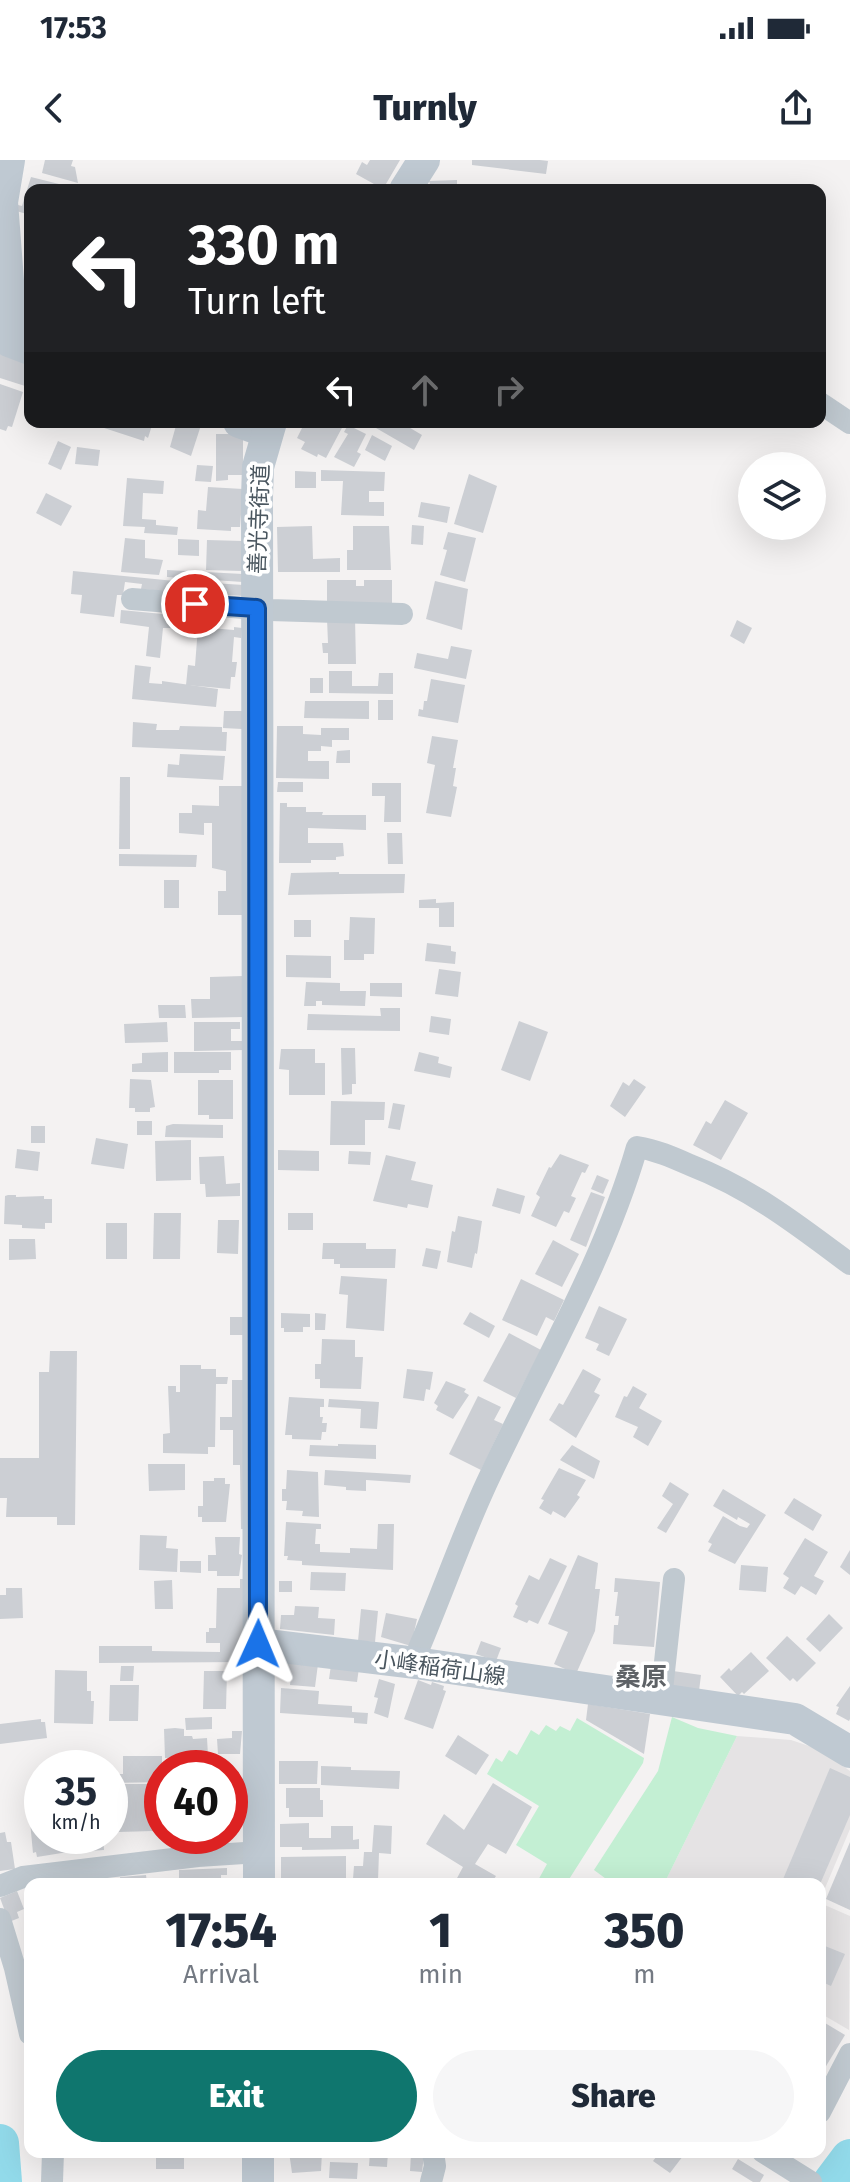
<!DOCTYPE html>
<html lang="en">
<head>
<meta charset="utf-8">
<style>
	body { margin:0; font-family:"Fira Sans","Noto Sans JP",sans-serif; background:#f6f6f7; color:#1f2937; height:100vh; display:flex; flex-direction:column; font-size:30px; white-space:nowrap }
	* { box-sizing:border-box; margin:0 }
	p { font-size:26px; color:#747a83 }
	.icon { flex:none; width:44px; height:44px; fill:none; stroke:currentColor; stroke-width:2; stroke-linecap:round; stroke-linejoin:round }
	.map { position:relative; flex:1; overflow:hidden }
	.side { position:absolute; left:24px; top:1718px; width:802px; height:280px; display:flex; flex-direction:column; background:#fff; border-radius:16px; box-shadow:0 8px 32px #0002 }
	.side>* { flex:none }
	.hud { position:absolute; left:24px; top:24px; width:802px; height:244px; border-radius:16px; box-shadow:0 8px 32px #0002; background:#202124; color:#fff; overflow:hidden }
	.fabs { position:absolute; left:738px; top:292px; display:grid; gap:16px }
	.fabs a { display:grid; place-items:center; width:88px; height:88px; border-radius:50%; background:#fff; box-shadow:0 8px 32px #0002; font-size:40px }
	.speed { position:absolute; left:24px; top:1590px; display:flex; gap:16px; font-size:40px; font-weight:700; text-align:center }
	.speed>* { display:grid; place-content:center; width:104px; height:104px; border-radius:50%; background:#fff; box-shadow:0 8px 32px #0002; line-height:1 }
	.speed small { font-size:20px; font-weight:400 }
	.speed .limit { border:12px solid #d22; background:#fff; color:#111 }
	.pin { position:absolute; display:grid; place-items:center; width:68px; height:68px; color:#fff; margin:-34px; border:4px solid #fff; border-radius:50%; box-shadow:0 2px 8px #0007 }
	.me { position:absolute; width:88px; margin:-44px; rotate:1deg; stroke-linejoin:round; filter:drop-shadow(0 0 6px #0008) }
	.turn { display:flex; align-items:center; gap:28px; height:168px; padding:0 32px; font-size:36px }
	.turn .icon { width:104px; height:104px; stroke-width:2.5 }
	.turn b { display:block; font-size:56px; line-height:68px }
	.lanes { display:flex; align-items:center; height:76px; padding:0 32px; background:#0003; justify-content:center; gap:40px; direction:ltr }
	.lanes .off { opacity:.35 }
	.eta { display:flex; justify-content:space-evenly; align-items:center; height:136px; text-align:center }
	.eta b { font-size:48px; font-weight:800; line-height:56px }
	.button { display:flex; gap:16px; margin-top:auto; padding:16px 32px }
	.button a { flex:1; height:92px; border-radius:48px; background:#0f766e; color:#fff; font-size:32px; font-weight:800; line-height:92px; text-align:center }
	.button a+a { background:#f6f6f7; color:#1f2937 }
	.status { display:flex; justify-content:space-between; align-items:center; height:56px; padding:0 40px; background:#fff; direction:ltr }
	.status svg { height:22px; fill:currentColor }
	header { display:flex; justify-content:space-between; align-items:center; height:104px; padding:0 32px; background:#fff; font-size:36px; font-weight:800 }
	.map>svg:first-child { display:block }
	.education { fill:#e5e3e4 }
	.green { fill:#c3efd3 }
	.lines { fill:none; stroke-linecap:round; stroke-linejoin:round }
	.river { stroke:#92daea; stroke-width:38 }
	.building { fill:#cccfd4 }
	.street { stroke:#c0c9d0; stroke-width:22 }
	.secondary { stroke:#bfc9d2; stroke-width:32 }
	.route-casing { stroke:#114b97; stroke-width:20 }
	.route { stroke:#1a73e8; stroke-width:14 }
	.labels { text-anchor:middle; dominant-baseline:central; stroke-width:7; stroke-linejoin:round; paint-order:stroke }
	.street-label { font-size:22px; fill:#4a565f; stroke:#fff }
	.quarter-label { font-size:26px; font-weight:bold; fill:#5e6266; stroke:#fff }
</style>
</head>
<body>
<div class="status"><b>17:53</b><svg viewBox="0 0 49 12"><path d="M0 12V9h3v3zM5 12V6h3v6zM10 12V3h3v9zM15 12V0h3v12zM26 1h20v11H26zM47 4h2v5h-2z"/></svg></div>
<header><svg class="icon" aria-label="back" viewBox="0 0 24 24"><path d="M15 5l-7 7 7 7"/></svg>Turnly<svg class="icon" aria-label="share" viewBox="0 0 24 24"><path d="M12 15V3M7 8l5-5 5 5M5 13v7h14v-7"/></svg></header>
<div class="map">
<svg width="850" height="2022" viewBox="0 0 850 2022">
	<rect width="100%" height="100%" fill="#f4f2f2"/>
	<g class="education">
		<path d="M737,1576L791,1580L821,1590L850,1611V1669L820,1740V1724H664Z"/>
		<path d="M820,1743L850,1756L849,1870L820,1853Z"/>
	</g>
	<g class="green">
		<path d="M672,1557L698,1568L737,1576L664,1724H613L594,1710L658,1611Z"/>
		<path d="M577,1558L644,1598L643,1603L566,1724H536L547,1704L516,1685L539,1646L487,1614L496,1598L502,1602L509,1590L517,1595L531,1570L539,1575L546,1565L556,1571L560,1566L570,1571Z"/>
	</g>
	<g class="lines">
		<g class="river">
			<path d="M0,1983L3,2022"/>
			<path d="M832,2022L850,1998"/>
		</g>
	</g>
	<g class="building">
		<path d="M45,0H73L71,6L75,7L78,23L42,13Z"/>
		<path d="M370,0H400L383,29L356,14L362,2L367,5Z"/>
		<path d="M472,0H540L548,1L546,14L472,5Z"/>
		<path d="M31,17L79,29V30H30V55L13,50L14,44L22,46Z"/>
		<path d="M457,20V30H425V24H430L429,21Z"/>
		<path d="M0,193L30,202L25,226L0,218Z"/>
		<path d="M0,224L23,232L12,267L8,266L6,271L0,269Z"/>
		<path d="M99,262H153L148,278L145,276L144,281L98,266Z"/>
		<path d="M177,262H202L191,296L170,287Z"/>
		<path d="M309,262L344,264L326,298L318,294L317,297L301,289L305,282L297,278L303,266L306,267Z"/>
		<path d="M380,262H400L422,275L414,290L376,268Z"/>
		<path d="M348,265L366,274L357,292L361,294L354,307L334,297L348,274L344,272Z"/>
		<path d="M216,274H243V315H228V320L216,321Z"/>
		<path d="M372,275L392,286L385,301L365,290Z"/>
		<path d="M58,281L71,287L61,310L48,304Z"/>
		<path d="M77,287L100,290L98,306L75,304Z"/>
		<path d="M197,305L213,306L211,322L195,321Z"/>
		<path d="M321,310L385,312L384,331H369V342H384V356L341,355L343,321H321Z"/>
		<path d="M295,311L316,312V328H295Z"/>
		<path d="M469,314L497,326L483,373L454,364Z"/>
		<path d="M127,318L164,321L163,334L143,333L142,359L156,360V365L178,367L177,375L144,373L145,367L123,366Z"/>
		<path d="M208,327L243,329L240,367H231V371L197,369L198,350L206,351Z"/>
		<path d="M46,333L72,346L61,366L36,353Z"/>
		<path d="M421,342L450,347L447,363L418,357Z"/>
		<path d="M412,365L424,366L423,385L411,384Z"/>
		<path d="M312,366L313,399L340,398V412H278L277,367Z"/>
		<path d="M353,366H389L391,410H347V390H353Z"/>
		<path d="M448,372L476,378L465,422L440,415L447,390L443,389Z"/>
		<path d="M125,378L145,380V398L163,400L159,415L121,412Z"/>
		<path d="M178,379L199,380V396L178,395Z"/>
		<path d="M207,380L243,381L242,411L206,410Z"/>
		<path d="M167,410L243,414V422L167,417Z"/>
		<path d="M73,411L175,421L174,432L141,429L142,424L125,422L123,435H117L114,457L80,453L82,435L71,434Z"/>
		<path d="M327,420H356V426H364V420H392V443H327Z"/>
		<path d="M180,421L244,425L243,436L179,432Z"/>
		<path d="M435,421L468,429L462,470L426,459Z"/>
		<path d="M121,450L173,455L171,468H163L160,498L146,496L149,467L120,463Z"/>
		<path d="M355,458L356,504H328V493H323L322,483H328L327,459Z"/>
		<path d="M737,460L752,468L744,484L730,476Z"/>
		<path d="M198,467L234,470V467L242,468L241,478L234,477L232,502H237L235,517H231L230,529L186,525L188,505L195,506Z"/>
		<path d="M451,486L472,490L466,519L414,508L417,493L448,499Z"/>
		<path d="M135,505L151,507L149,523L162,524V521L218,529L216,547L132,539Z"/>
		<path d="M329,511H352V526H378L379,513H393V534L329,533Z"/>
		<rect x="310" y="518" width="13" height="15"/>
		<path d="M431,519L465,525L458,563L418,556L419,549L423,550L424,541H427Z"/>
		<rect x="378" y="540" width="15" height="20"/>
		<path d="M305,541H369V559L304,558Z"/>
		<path d="M224,551H243L242,569L223,568Z"/>
		<path d="M133,562L157,564L156,570H179L180,566L222,567V572H227L226,591L132,587Z"/>
		<path d="M277,566H303V574L321,575V568H349V580H332V587L321,586V591H308V601H329V619L276,618Z"/>
		<path d="M432,576L458,580L453,608H456L453,626L457,627L451,657L426,653L435,605L427,603Z"/>
		<path d="M350,590V603H336L337,591Z"/>
		<path d="M180,594L225,596L223,620L167,617L168,604L179,605Z"/>
		<path d="M120,617H130V689H119Z"/>
		<path d="M278,622H303V632H277Z"/>
		<path d="M372,623H401V662H384L385,636H372Z"/>
		<path d="M219,626H243V755H218V731H226V711L212,708V663H204V675L179,673V653H192V645L219,646Z"/>
		<path d="M280,643H287V647H306V652H323L322,655H366V670L308,668V683H343L344,696L336,697V700H311V703H279Z"/>
		<path d="M387,673H402L403,704H388Z"/>
		<path d="M119,694L197,695L196,707L119,706Z"/>
		<path d="M339,712V714H405L404,733L288,735L291,713Z"/>
		<rect x="164" y="720" width="15" height="28"/>
		<path d="M436,739V743L454,742V767H439V748H419V740Z"/>
		<path d="M350,757L375,758L374,794H364V800H344V780H349Z"/>
		<rect x="294" y="760" width="17" height="17"/>
		<path d="M427,783L451,786V791L456,792L455,804L425,801Z"/>
		<path d="M286,795L331,796V818L286,817Z"/>
		<path d="M439,809L461,812L458,837L435,834Z"/>
		<path d="M243,816L244,857L192,858L191,839H210V817Z"/>
		<path d="M306,822L340,823V831H366L365,846L322,845V841H316V846H304Z"/>
		<path d="M370,823H402V837L370,836Z"/>
		<path d="M158,845H185L186,858H159Z"/>
		<path d="M380,848H400V871L307,870L308,854L381,856Z"/>
		<path d="M431,856L451,859L449,875L429,872Z"/>
		<path d="M519,861L548,872L530,921L501,910Z"/>
		<path d="M167,862L168,882L125,883L124,864Z"/>
		<path d="M194,862H240V869H231V881H244V890L194,891Z"/>
		<path d="M341,888H355L356,924H352V934L342,935Z"/>
		<path d="M281,889H315V903H325V935H289V910L279,909Z"/>
		<path d="M168,892V912H132V904L142,903V893Z"/>
		<path d="M174,892H231V910H219V913H174Z"/>
		<path d="M419,892L439,897L438,903L452,907L450,918L414,911Z"/>
		<path d="M130,919L151,920L155,947L150,948V952H135V948H129Z"/>
		<path d="M634,919L646,927L625,957L610,946L623,922L629,926Z"/>
		<path d="M198,920H233V959H209V955H198Z"/>
		<path d="M725,940L748,953L721,1000L693,985L706,961L711,964Z"/>
		<path d="M331,941L385,942L384,960H365V985H330Z"/>
		<path d="M393,943L405,945L400,970L388,968Z"/>
		<rect x="137" y="961" width="15" height="14"/>
		<path d="M173,964L223,965V978L165,977L166,966Z"/>
		<rect x="31" y="966" width="14" height="17"/>
		<path d="M96,978L128,984L124,1009L91,1004Z"/>
		<path d="M191,980V1020L156,1021L155,981Z"/>
		<path d="M17,989L40,992L38,1011L15,1008Z"/>
		<path d="M278,990L319,991V1011L278,1010Z"/>
		<path d="M349,991L371,992L370,1005L348,1004Z"/>
		<path d="M560,994L589,1005L585,1013L582,1012L571,1036L576,1038L569,1053L564,1051L556,1067L531,1056L540,1037L536,1034L549,1007L551,1008Z"/>
		<path d="M386,995L416,1002L411,1020L433,1025L428,1048L408,1044L407,1048L373,1041Z"/>
		<path d="M224,996L226,1024L240,1023V1036L206,1037L205,1024H200L199,997Z"/>
		<path d="M597,1015L609,1020L603,1034L591,1029Z"/>
		<path d="M497,1028L525,1036L520,1054L492,1046Z"/>
		<path d="M591,1032L605,1037L586,1087L570,1080Z"/>
		<path d="M8,1035H16V1037L44,1036V1039H52V1063H45V1069L22,1068V1065L4,1064L5,1036Z"/>
		<path d="M154,1053H181L180,1099H153Z"/>
		<rect x="288" y="1053" width="25" height="17"/>
		<path d="M458,1056L482,1061L477,1094L475,1093L472,1108L447,1102L452,1071L455,1072Z"/>
		<path d="M218,1060H239L238,1094L217,1093Z"/>
		<rect x="106" y="1063" width="21" height="36"/>
		<path d="M9,1079H35L36,1099L9,1100Z"/>
		<path d="M553,1080L579,1094L562,1127L535,1114Z"/>
		<path d="M323,1083H366V1089H396L395,1108H340V1104H334V1099H322Z"/>
		<path d="M426,1088L441,1091L437,1109L422,1106Z"/>
		<path d="M341,1116L387,1119L384,1171L346,1168L348,1135L339,1134Z"/>
		<path d="M521,1119L564,1140L554,1161L546,1157L537,1176L502,1160Z"/>
		<path d="M599,1146L627,1159L609,1196L596,1190L599,1184L585,1178Z"/>
		<path d="M470,1152L495,1166L489,1178L463,1164Z"/>
		<path d="M281,1153L310,1154V1167H303V1172H284V1168H281Z"/>
		<path d="M315,1153L326,1154L325,1170H315Z"/>
		<rect x="230" y="1157" width="16" height="18"/>
		<path d="M509,1173L541,1190L516,1238L483,1221Z"/>
		<path d="M322,1179L355,1180V1197H363L361,1229L320,1228V1219H315V1204H321Z"/>
		<path d="M50,1191H77L75,1365H57V1357H6L7,1338H0V1298H39V1212H49Z"/>
		<path d="M180,1205H201V1209H216V1217H228L227,1224H216L215,1287H208V1294L163,1293V1274L170,1273L168,1226H176V1232H180Z"/>
		<path d="M407,1209L433,1212L430,1230L426,1229L424,1241L403,1238Z"/>
		<path d="M583,1209L601,1219L594,1232L600,1235L576,1278L549,1260L559,1243L563,1245Z"/>
		<path d="M232,1220H246L245,1369H241L240,1305H233V1270H220V1257H232Z"/>
		<path d="M446,1221L466,1229L464,1232L469,1235L453,1259L436,1250L438,1246L434,1243Z"/>
		<path d="M633,1226L647,1234L639,1248L662,1261L648,1286L633,1277L638,1267L615,1257L624,1236L627,1237Z"/>
		<path d="M478,1236L501,1247L494,1260L503,1264L481,1310L449,1294Z"/>
		<path d="M289,1237L324,1239V1247H320V1257H323L322,1263H327L326,1272H322L321,1280L292,1279V1275H285Z"/>
		<path d="M329,1239L379,1242L377,1269L360,1268L361,1249L328,1247Z"/>
		<path d="M338,1284L376,1285V1299L309,1296L310,1285L338,1286Z"/>
		<path d="M572,1285L600,1301L594,1319L560,1300Z"/>
		<path d="M148,1304H185V1330L149,1331Z"/>
		<path d="M559,1308L586,1320L577,1335L580,1337L565,1358L553,1351L551,1355L539,1348L544,1340L541,1339Z"/>
		<path d="M287,1310L318,1312L319,1357L302,1356L303,1351L286,1350L287,1341H282V1329H286Z"/>
		<path d="M325,1310L411,1315L410,1323L366,1320V1331L346,1330V1327L324,1325Z"/>
		<path d="M214,1318H225V1324H230L226,1362H202V1357H198V1346H203V1321H214Z"/>
		<path d="M670,1322L689,1334L666,1373L657,1368L673,1344L662,1336Z"/>
		<path d="M723,1329L766,1355L735,1404L708,1391L712,1384L708,1382L723,1356L740,1366L747,1368L750,1364L738,1357L737,1360L713,1346Z"/>
		<path d="M794,1338L822,1355L813,1371L784,1353Z"/>
		<path d="M286,1362L321,1364V1369H316L315,1384H320V1392L350,1393V1388L377,1389L378,1364H394L393,1410L302,1405V1401L287,1400L288,1396H284Z"/>
		<path d="M140,1375L167,1376L166,1388L178,1389L177,1412L139,1410Z"/>
		<path d="M215,1377H240L239,1394L242,1395L239,1416H217V1411H208V1395H216Z"/>
		<path d="M805,1378L828,1392L814,1416L824,1421L816,1435L801,1426L795,1435L783,1428L789,1418L783,1414Z"/>
		<path d="M850,1390V1415L840,1407Z"/>
		<path d="M578,1395L598,1403L595,1429H600L595,1471L576,1514L554,1504L568,1472L548,1464Z"/>
		<path d="M550,1398L567,1406L538,1464L529,1460L527,1463L513,1457L518,1446L515,1444L529,1415L539,1420Z"/>
		<path d="M180,1401H201V1413L180,1412Z"/>
		<path d="M741,1405L768,1407L766,1432L739,1430Z"/>
		<path d="M311,1412L346,1413L345,1431L310,1430Z"/>
		<path d="M615,1418L660,1422L654,1487L613,1484L614,1465H618L619,1456H615L618,1432H614Z"/>
		<path d="M240,1419H246L245,1502L99,1503V1486H152V1491L220,1492V1483H206V1472H209V1468H216L217,1428H240Z"/>
		<path d="M172,1420L173,1449H155L154,1421Z"/>
		<rect x="279" y="1421" width="13" height="11"/>
		<path d="M6,1428H22L23,1458L0,1459V1435H6Z"/>
		<path d="M295,1446L319,1447L318,1458L335,1459L334,1475L280,1469L281,1455H294Z"/>
		<path d="M361,1449L378,1451L375,1482L358,1481Z"/>
		<path d="M386,1453L417,1459L411,1486L381,1477Z"/>
		<path d="M829,1454L843,1468L820,1492L806,1479Z"/>
		<path d="M787,1476L816,1503L797,1522L793,1518L790,1521L766,1498Z"/>
		<path d="M481,1481L501,1488L496,1501L476,1494Z"/>
		<path d="M751,1492L769,1511L744,1534L742,1532L738,1536L720,1517L729,1508L731,1511Z"/>
		<path d="M286,1501L318,1504L315,1527L290,1525L291,1516L285,1515Z"/>
		<path d="M331,1505L359,1508L357,1522L329,1519Z"/>
		<path d="M121,1506H134L133,1521H120Z"/>
		<path d="M55,1510L87,1511V1531H91V1541H94L93,1564L54,1563Z"/>
		<path d="M204,1511H227L226,1549H203Z"/>
		<path d="M673,1511L701,1515L699,1531L671,1527Z"/>
		<path d="M379,1519L395,1524L388,1558L374,1553L378,1538L374,1537Z"/>
		<path d="M418,1520L431,1525L432,1522L444,1526L443,1530L446,1531L433,1569L404,1559Z"/>
		<path d="M110,1525H139L138,1561H109Z"/>
		<path d="M850,1526V1559L849,1561L836,1554L839,1547L836,1546Z"/>
		<path d="M281,1528L319,1531L318,1544L352,1546V1552L368,1553L367,1564L354,1563V1558L280,1553Z"/>
		<path d="M588,1544L650,1554L644,1594L586,1560Z"/>
		<path d="M212,1557V1569L186,1570L185,1558Z"/>
		<path d="M41,1559V1562H45L47,1578L0,1584V1564Z"/>
		<path d="M175,1568L184,1569V1576H192L193,1579L207,1578L208,1596L165,1598L164,1569Z"/>
		<path d="M232,1571H242L240,1594H218L217,1579L232,1578Z"/>
		<path d="M458,1575L489,1595L476,1615L445,1596Z"/>
		<path d="M123,1596H162V1622L110,1623V1614H123Z"/>
		<path d="M279,1601H318L317,1624H279Z"/>
		<path d="M321,1606L351,1607V1610L400,1611L399,1629L321,1625Z"/>
		<path d="M830,1608L850,1617V1655L820,1724H781Z"/>
		<path d="M241,1619L243,1647H239V1657H230V1620Z"/>
		<path d="M493,1623L532,1647L506,1694L488,1684L475,1704L496,1716L491,1724H463L456,1720L463,1707L426,1684L444,1654L464,1670Z"/>
		<path d="M122,1624H162V1659H154V1671L118,1672V1655H123Z"/>
		<path d="M42,1628V1676H65L68,1692L37,1697L36,1692L33,1693L27,1630Z"/>
		<path d="M286,1628H320V1640H323V1657H289V1648H286Z"/>
		<path d="M309,1663V1678H331V1666H353V1680L359,1679V1689L302,1690V1687H280V1664Z"/>
		<path d="M374,1665L392,1666L391,1694L379,1693L378,1720L353,1719L354,1706H363L364,1692H372Z"/>
		<path d="M5,1672L7,1682H11L15,1709L0,1711V1673Z"/>
		<path d="M73,1676H103L104,1690L74,1692Z"/>
		<path d="M850,1682V1750L826,1739Z"/>
		<path d="M346,1696V1721L281,1722V1697Z"/>
		<path d="M227,1708V1715H221V1724H179V1710Z"/>
		<path d="M146,1715L147,1724H121L120,1717Z"/>
		<path d="M17,1731L24,1749L17,1752L19,1758L9,1762L0,1738Z"/>
		<path d="M820,1784L845,1794L831,1826L820,1821Z"/>
		<path d="M820,1860L845,1875L820,1916Z"/>
		<path d="M289,1992H322L321,2011L292,2013Z"/>
		<path d="M370,1992H388L387,2007L369,2006Z"/>
		<path d="M660,1992H686L670,2013L653,2001Z"/>
		<path d="M411,1994L424,1995L422,2012L410,2011Z"/>
		<rect x="156" y="1995" width="28" height="14"/>
		<path d="M738,1999L764,2015L760,2022H753L732,2009Z"/>
		<path d="M330,2002L358,2003L357,2019L329,2018Z"/>
	</g>
	<g class="lines">
		<g class="street">
			<path d="M820,243L850,263"/>
			<path d="M132,439L270,450L402,454"/>
			<path d="M416,1503L419,1488C441,1436 460,1382 483,1331C535,1217 602,1108 637,987C656,990 672,997 690,1005C752,1029 798,1065 850,1104"/>
			<path d="M661,1539L674,1419"/>
			<path d="M0,1726L23,1717L198,1696L259,1692"/>
			<path d="M0,1759L15,1808L30,1874"/>
			<path d="M820,1952L850,1894"/>
			<path d="M763,1992L811,2022"/>
			<path d="M52,2022L53,1992"/>
			<path d="M431,2022L435,2006L433,1992"/>
		</g>
		<g class="secondary">
			<path d="M9,0L2,42L11,160L9,181L30,189"/>
			<path d="M405,30L424,0"/>
			<path d="M239,262L267,272"/>
			<path d="M258,1484L416,1503L795,1559L850,1592"/>
			<path d="M259,1724L257,337L258,307L271,262"/>
			<path d="M258,2022V1992"/>
		</g>
	</g>
	<g class="lines">
		<g class="route-casing">
			<path id="route" d="M195,444L257,448L258,1484"/>
		</g>
		<use href="#route" class="route"/>
	</g>
	<g class="labels">
		<g class="street-label">
			<text transform="translate(259 359) rotate(-88)">善光寺街道</text>
			<text transform="translate(440 1508) rotate(8)">小峰稲荷山線</text>
		</g>
		<g class="quarter-label">
			<text x="641" y="1517">桑原</text>
		</g>
	</g>
</svg>
<div class="fabs">
<a><svg class="icon" aria-label="layers" viewBox="0 0 24 24"><path d="M12 4l9 5-9 5-9-5zM3 14l9 5 9-5"/></svg></a>
</div>
<div class="speed"><div>35<small>km/h</small></div><div class="limit">40</div></div>
<div class="pin" style="left:195px;top:444px;background:#d93025"><svg class="icon" aria-label="arrive" viewBox="0 0 24 24"><path d="M6 21V4h12l-3 4 3 4H6"/></svg></div>
<svg class="me" style="left:258px;top:1484px" viewBox="-20 -20 40 40"><path d="M0-17L14 15 0 8-14 15z" fill="#1a73e8" stroke="#fff" stroke-width="4"/></svg>
<div class="hud">
<div class="turn"><svg class="icon" aria-label="left" viewBox="0 0 24 24"><path d="M17 20v-9H6M10 6l-5 5 5 5"/></svg><div><b>330 m</b>Turn left</div></div>
<div class="lanes"><svg class="icon" aria-label="left" viewBox="0 0 24 24"><path d="M17 20v-9H6M10 6l-5 5 5 5"/></svg><svg class="icon off" aria-label="ahead" viewBox="0 0 24 24"><path d="M12 20V5M6 11l6-6 6 6"/></svg><svg class="icon off" aria-label="right" viewBox="0 0 24 24"><path d="M7 20v-9h11M14 6l5 5-5 5"/></svg></div>
</div>
<section class="side">
<div class="eta">
<div><b>17:54</b><p>Arrival</p></div>
<div><b>1</b><p>min</p></div>
<div><b>350</b><p>m</p></div>
</div>
<div class="button"><a>Exit</a><a>Share</a></div>
</section>
</div>
</body>
</html>
